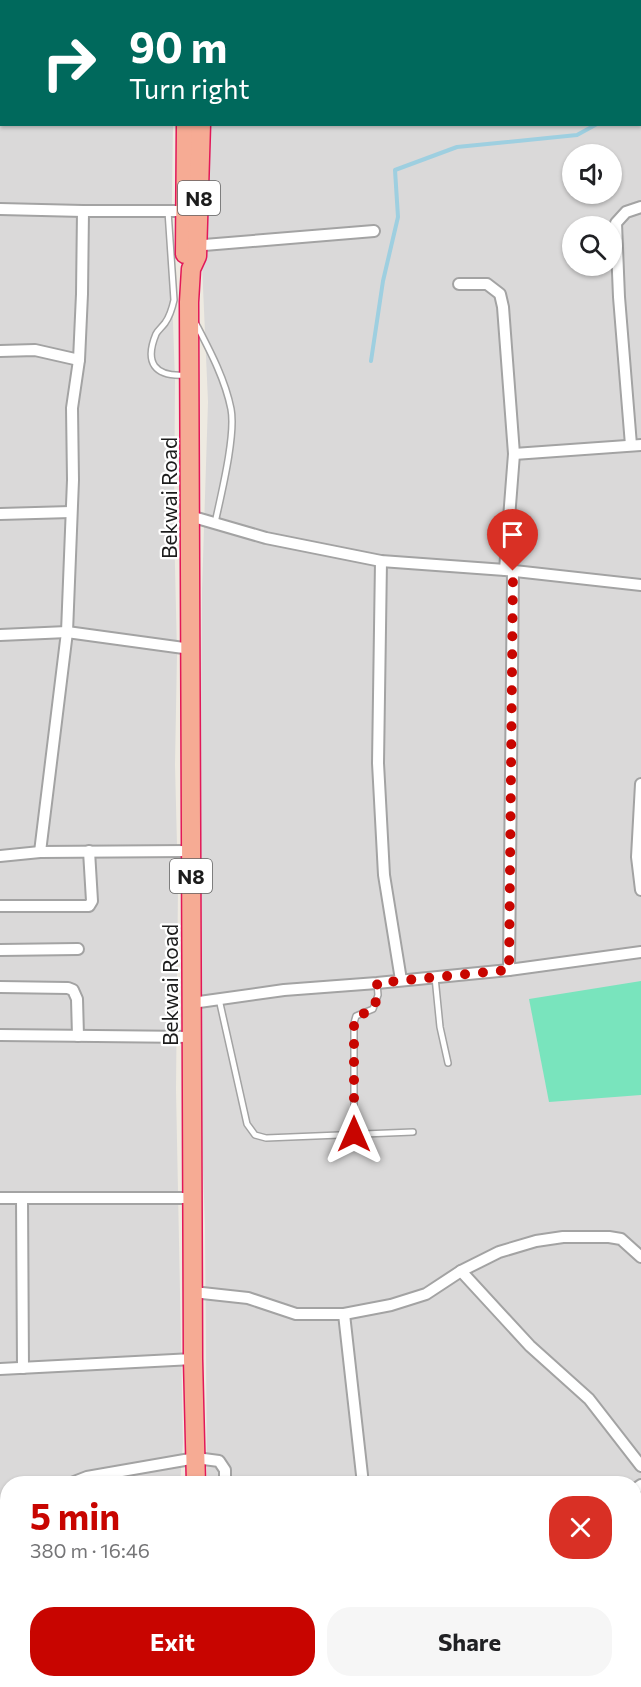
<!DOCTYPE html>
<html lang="en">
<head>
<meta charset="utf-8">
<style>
	body { margin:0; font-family:Commissioner,sans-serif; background:#f6f6f6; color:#202124; height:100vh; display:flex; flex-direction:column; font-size:22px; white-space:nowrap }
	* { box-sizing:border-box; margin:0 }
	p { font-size:20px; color:#757577 }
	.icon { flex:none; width:33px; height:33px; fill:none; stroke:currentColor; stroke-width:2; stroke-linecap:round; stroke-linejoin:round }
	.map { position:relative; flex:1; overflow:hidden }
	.sheet { position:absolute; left:0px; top:1476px; width:642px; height:212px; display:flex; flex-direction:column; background:#fff; border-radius:24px 24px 0 0; box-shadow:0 2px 4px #0004 }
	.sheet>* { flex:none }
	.top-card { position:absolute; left:0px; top:0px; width:642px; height:126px; box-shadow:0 2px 4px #0004; background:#00695c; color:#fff; overflow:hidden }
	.fabs { position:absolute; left:562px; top:144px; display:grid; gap:12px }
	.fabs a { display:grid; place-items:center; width:60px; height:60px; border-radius:50%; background:#fff; box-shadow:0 2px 4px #0004; font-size:30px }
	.pin { position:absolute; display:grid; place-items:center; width:51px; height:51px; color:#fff; margin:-62px -26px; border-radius:50% 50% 50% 0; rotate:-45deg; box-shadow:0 0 6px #0007 }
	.pin .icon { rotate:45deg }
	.me { position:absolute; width:66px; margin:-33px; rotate:0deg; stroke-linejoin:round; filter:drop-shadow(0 0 4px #0008) }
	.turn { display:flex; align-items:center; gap:21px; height:126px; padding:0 30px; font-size:27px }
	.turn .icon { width:78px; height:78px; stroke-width:2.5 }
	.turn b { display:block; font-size:42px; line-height:51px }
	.round { display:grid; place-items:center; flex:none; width:63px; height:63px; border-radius:24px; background:#f6f6f6 }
	.overview { display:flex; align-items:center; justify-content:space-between; height:102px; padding:0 30px }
	h1 { font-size:36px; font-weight:700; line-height:45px; color:#c80500 }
	.cta { display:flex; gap:12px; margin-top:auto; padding:12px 30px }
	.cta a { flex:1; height:69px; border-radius:24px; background:#c80500; color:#fff; font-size:24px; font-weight:700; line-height:69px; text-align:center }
	.cta a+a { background:#f6f6f6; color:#202124 }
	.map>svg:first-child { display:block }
	.residential { fill:#dad9d9; fill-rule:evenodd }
	.pitch { fill:#79e4bd }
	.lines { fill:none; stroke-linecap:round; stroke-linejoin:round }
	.stream { stroke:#9ecfe0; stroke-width:4 }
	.service-casing { stroke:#a3a3a3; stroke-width:8 }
	.minor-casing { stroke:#a3a3a3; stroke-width:14 }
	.trunk-casing { stroke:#e21859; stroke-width:21 }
	.service { stroke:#fff; stroke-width:5 }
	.minor { stroke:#fff; stroke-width:10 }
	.trunk { stroke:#f6ab94; stroke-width:18 }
	.route { stroke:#c80500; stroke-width:10; stroke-dasharray:0 18 }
	.labels { text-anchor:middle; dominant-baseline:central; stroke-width:4.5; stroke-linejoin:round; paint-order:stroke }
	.shield { fill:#fff; stroke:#606060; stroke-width:1.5 }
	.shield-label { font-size:20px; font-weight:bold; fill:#1c1c1c }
	.street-label { font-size:21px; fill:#1c1c1c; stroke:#fff }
</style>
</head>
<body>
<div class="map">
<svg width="641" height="1687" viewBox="0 0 641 1687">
	<rect width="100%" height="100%" fill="#eeeae1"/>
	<g class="residential">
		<path d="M0,0H173L2,2V124L173,125L171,266L175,380L174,524L177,653L175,765L178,886L176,1090L183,1443L180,1483L8,1484V1680H175L173,1687H0Z"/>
		<path d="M207,0H641V1687H204V1680H634V1484L207,1483L205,1226L198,1026L202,591L208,402L200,218L204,125L640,124V2ZM573,154H612V194H573ZM573,226H612V266H573Z"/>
	</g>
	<path class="pitch" d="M641,981V1095L549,1102L529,999Z"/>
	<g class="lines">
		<g class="stream">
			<path d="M640,77L641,75"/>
			<path d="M371,361L383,281L398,217L395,170L457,147L577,135L597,124"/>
		</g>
		<g class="service-casing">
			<g id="service">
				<path d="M241,0V2"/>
				<path d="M144,2V0"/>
				<path d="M168,211L174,300C172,309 170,316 165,323C162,327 158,330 156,334C144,363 155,377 185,375"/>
				<path d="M196,324C210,351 225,379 231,409C236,435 221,495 215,523"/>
				<path d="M435,977L440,1027L448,1063"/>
				<path d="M219,999L247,1124L255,1135L266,1138L413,1132"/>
				<path d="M354,1134V1023L356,1016L373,1009L378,995L377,983"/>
			</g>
		</g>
		<g class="minor-casing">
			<g id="minor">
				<path d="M440,2V0"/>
				<path d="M550,2V0"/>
				<path d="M640,2H641"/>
				<path d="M0,209L83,211H189"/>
				<path d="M192,246L374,231"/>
				<path d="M459,284H487L500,294L503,307L514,454L505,570"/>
				<path d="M0,351L35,350L79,360"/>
				<path d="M631,445L619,297L616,223L626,212L641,207"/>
				<path d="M514,454L641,445"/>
				<path d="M0,514L71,512"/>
				<path d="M190,516L266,538L381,561L505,570L641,585"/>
				<path d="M381,561L378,763L384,875L401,980"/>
				<path d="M0,635L67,632L191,649"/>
				<path d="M641,784L637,857L641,890"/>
				<path d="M40,852L67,632L73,480L72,408L79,360L82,294L83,211"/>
				<path d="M0,856L40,852L190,851"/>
				<path d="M0,906H89L92,901L89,851"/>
				<path d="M0,950L78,949"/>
				<path d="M509,970L513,571"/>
				<path d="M0,987L68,988L73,990L77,999L78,1036"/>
				<path d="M192,1003L284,990L377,983L509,970L641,952"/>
				<path d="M0,1035L192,1037"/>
				<path d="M0,1198H193"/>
				<path d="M22,1198L23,1368"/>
				<path d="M461,1271L530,1346L589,1399L641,1466"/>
				<path d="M193,1292L248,1298L296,1314H344L391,1305L426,1294L461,1271L499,1252L536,1241L563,1237H609L621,1239L641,1257"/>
				<path d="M344,1314L363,1484"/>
				<path d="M0,1369L193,1359"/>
				<path d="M69,1484L87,1477L196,1458L219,1461L225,1470V1484"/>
				<path d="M634,1490L641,1485"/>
				<path d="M0,1516L8,1513"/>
				<path d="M0,1651L8,1648"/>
				<path d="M634,1669L641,1664"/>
				<path d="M224,1680V1687"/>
				<path d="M386,1680L387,1687"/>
				<path d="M325,1687L352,1680"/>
				<path d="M611,1687L620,1680"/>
			</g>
		</g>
		<g class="trunk-casing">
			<g id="trunk">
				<path d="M183,0V2"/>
				<path d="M198,0V2"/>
				<path d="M185,254L186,124"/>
				<path d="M196,1484L193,1359L189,302L191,269L197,256L201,124"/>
				<path d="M193,1687V1680"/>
			</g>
		</g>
		<use href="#service" class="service"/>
		<use href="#minor" class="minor"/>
		<use href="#trunk" class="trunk"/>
	</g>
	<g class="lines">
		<path class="route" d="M354,1134V1023L357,1016L373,1010L378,995L377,983L509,970L513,571"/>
	</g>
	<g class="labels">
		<g class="shield">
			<rect x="178" y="181" width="42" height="34" rx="4.5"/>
			<rect x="170" y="859" width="42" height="34" rx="4.5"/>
		</g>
		<g class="shield-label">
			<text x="199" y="198">N8</text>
			<text x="191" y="876">N8</text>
		</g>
		<g class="street-label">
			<text transform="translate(168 498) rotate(-90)">Bekwai Road</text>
			<text transform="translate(169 985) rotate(-90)">Bekwai Road</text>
		</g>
	</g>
</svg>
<div class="fabs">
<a><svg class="icon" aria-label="sound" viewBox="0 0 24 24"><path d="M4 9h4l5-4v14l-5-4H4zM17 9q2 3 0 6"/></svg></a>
<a><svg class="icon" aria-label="search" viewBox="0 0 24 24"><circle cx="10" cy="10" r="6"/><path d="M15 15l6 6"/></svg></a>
</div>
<div class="pin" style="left:513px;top:571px;background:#d93025"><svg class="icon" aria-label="arrive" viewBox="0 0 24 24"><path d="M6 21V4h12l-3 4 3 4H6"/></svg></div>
<svg class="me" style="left:354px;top:1134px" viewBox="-20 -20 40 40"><path d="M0-17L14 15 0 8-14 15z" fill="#c80500" stroke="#fff" stroke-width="4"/></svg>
<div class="top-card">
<div class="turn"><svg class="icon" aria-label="right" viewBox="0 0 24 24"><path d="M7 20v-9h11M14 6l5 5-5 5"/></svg><div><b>90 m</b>Turn right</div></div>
</div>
<section class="sheet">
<div class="overview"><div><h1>5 min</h1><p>380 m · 16:46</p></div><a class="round" style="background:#d93025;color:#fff"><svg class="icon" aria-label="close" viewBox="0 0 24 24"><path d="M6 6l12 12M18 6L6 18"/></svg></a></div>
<div class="cta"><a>Exit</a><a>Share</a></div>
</section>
</div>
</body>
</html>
